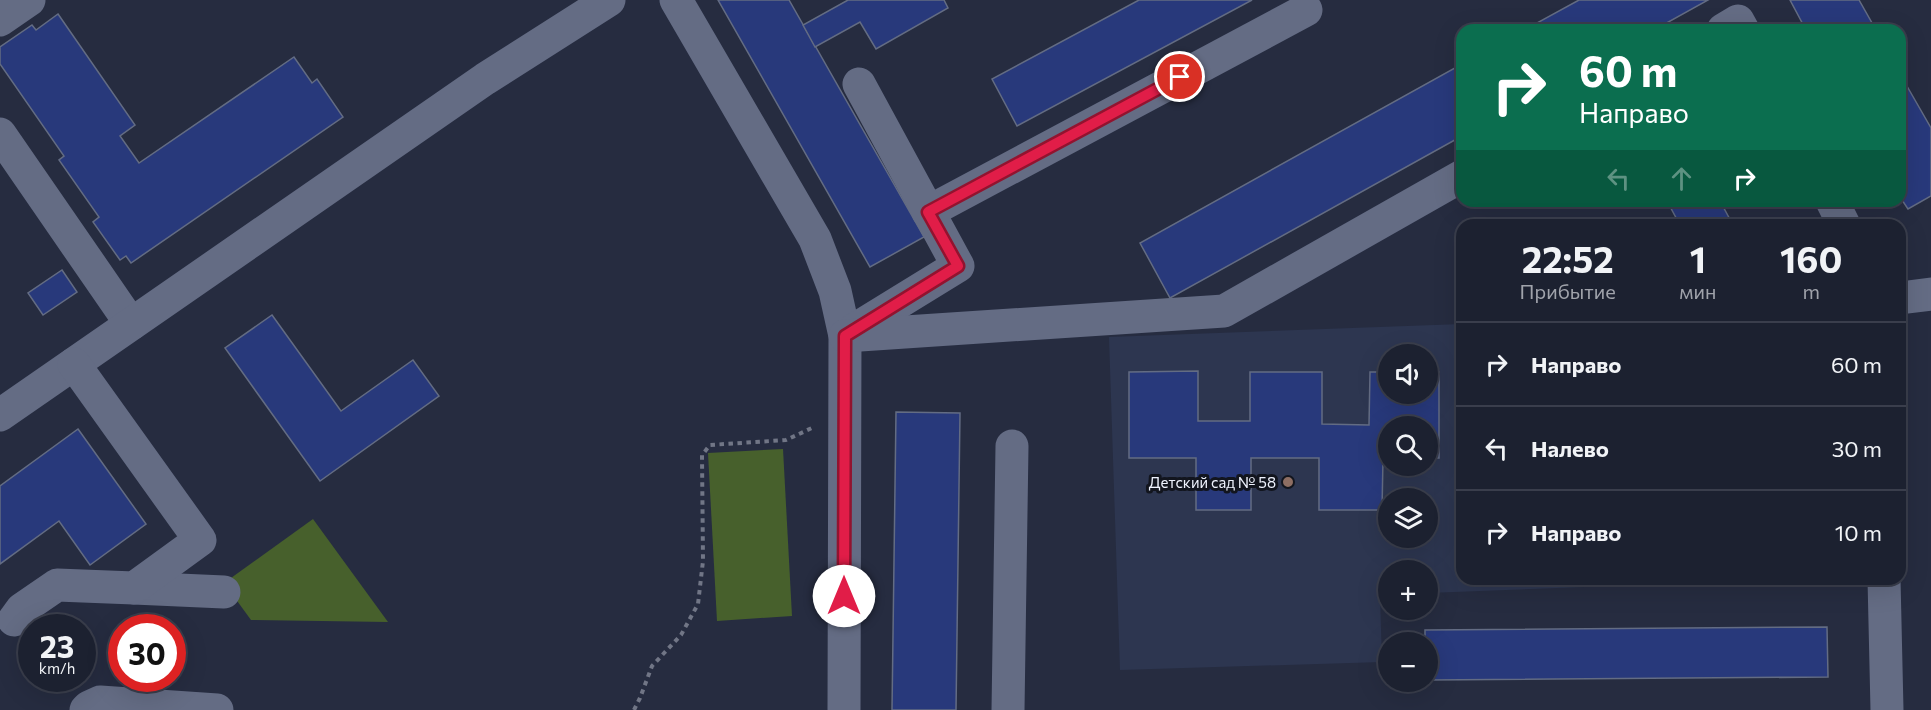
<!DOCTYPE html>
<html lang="ru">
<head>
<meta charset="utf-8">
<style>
	body { margin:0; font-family:Commissioner,sans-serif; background:#252938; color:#f1f3f6; height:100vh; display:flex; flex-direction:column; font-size:22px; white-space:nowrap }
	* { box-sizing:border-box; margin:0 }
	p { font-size:20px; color:#a0a3ab }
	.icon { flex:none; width:33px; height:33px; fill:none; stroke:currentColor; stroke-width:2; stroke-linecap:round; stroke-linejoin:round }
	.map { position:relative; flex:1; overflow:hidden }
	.sheet { position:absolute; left:1456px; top:219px; width:450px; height:366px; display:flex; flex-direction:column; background:#1c2130; border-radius:18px; box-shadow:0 6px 24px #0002,0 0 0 2px #3a3e4c }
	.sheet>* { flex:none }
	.top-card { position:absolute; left:1456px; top:24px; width:450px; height:183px; border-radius:18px; box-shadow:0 6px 24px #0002,0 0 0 2px #3a3e4c; background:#0b6e4f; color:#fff; overflow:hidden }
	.fabs { position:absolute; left:1378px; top:344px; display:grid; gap:12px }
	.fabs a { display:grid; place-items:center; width:60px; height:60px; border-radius:50%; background:#1c2130; box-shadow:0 6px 24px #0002,0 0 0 2px #3a3e4c; font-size:30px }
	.speed { position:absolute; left:18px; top:614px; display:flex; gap:12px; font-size:30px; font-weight:700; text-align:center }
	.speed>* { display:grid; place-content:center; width:78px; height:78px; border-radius:50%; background:#1c2130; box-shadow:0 6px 24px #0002,0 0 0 2px #3a3e4c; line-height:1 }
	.speed small { font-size:15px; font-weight:400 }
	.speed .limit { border:9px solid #d22; background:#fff; color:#111 }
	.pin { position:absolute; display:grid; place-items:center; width:51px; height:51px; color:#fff; margin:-26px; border:3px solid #fff; border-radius:50%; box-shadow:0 2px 6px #0007 }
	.me { position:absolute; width:66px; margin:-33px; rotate:0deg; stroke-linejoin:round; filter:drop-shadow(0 0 4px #0008) }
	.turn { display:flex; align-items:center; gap:21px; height:126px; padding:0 24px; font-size:27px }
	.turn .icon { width:78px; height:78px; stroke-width:2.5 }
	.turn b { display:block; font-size:42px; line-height:51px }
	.lanes { display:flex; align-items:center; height:57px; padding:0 24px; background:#0003; justify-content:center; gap:30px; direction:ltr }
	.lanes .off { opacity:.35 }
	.eta { display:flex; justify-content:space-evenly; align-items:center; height:102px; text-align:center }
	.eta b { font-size:36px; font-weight:700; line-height:42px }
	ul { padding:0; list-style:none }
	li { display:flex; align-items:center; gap:18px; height:84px; padding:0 24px; border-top:2px solid #3a3e4c }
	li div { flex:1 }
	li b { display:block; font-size:22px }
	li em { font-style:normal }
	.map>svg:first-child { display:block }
	.built { fill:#2d3650; fill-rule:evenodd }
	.green { fill:#47602c }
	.building { fill:#28397b; stroke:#636c83; stroke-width:1.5 }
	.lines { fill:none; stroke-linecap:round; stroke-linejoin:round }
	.path { stroke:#717686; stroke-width:4; stroke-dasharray:4.5 4.5; stroke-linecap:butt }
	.minor { stroke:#646c84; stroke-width:33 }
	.route-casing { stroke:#92132f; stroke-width:15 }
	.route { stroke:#e11d48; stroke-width:10 }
	.education-dot { fill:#8d6e63; stroke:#12151e; stroke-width:2 }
	.labels { text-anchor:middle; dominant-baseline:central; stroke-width:6; stroke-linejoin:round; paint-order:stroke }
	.poi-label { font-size:15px; fill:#eef2fd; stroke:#12151e; text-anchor:end }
</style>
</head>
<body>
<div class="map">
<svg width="1931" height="710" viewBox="0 0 1931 710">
	<rect width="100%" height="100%" fill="#262c40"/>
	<path class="built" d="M1462,324V579H1663V584L1428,593V570H1389V594L1380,595L1382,662L1120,670L1109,337ZM1389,354H1428V393H1389ZM1389,426H1428V465H1389ZM1389,498H1428V537H1389Z"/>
	<g class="green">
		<path d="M783,449L792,616L717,621L708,453Z"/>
		<path d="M313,519L388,622L251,620L224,583Z"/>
	</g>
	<g class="building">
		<path d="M718,0H789L924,237L870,267Z"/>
		<path d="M848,0H944L948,8L876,49L860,22L815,47L803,25Z"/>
		<path d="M1139,0H1252L1017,126L992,79Z"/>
		<path d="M1579,0H1708L1654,30H1524Z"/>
		<path d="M1790,0H1859L1876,30H1806Z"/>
		<path d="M58,14L135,125L120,136L139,163L294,57L312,83L317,79L343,117L131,263L126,256L120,260L93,222L99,217L59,160L64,156L0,64V47L32,25L36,30Z"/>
		<path d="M1462,64V136L1170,298L1140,243Z"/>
		<path d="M1900,74L1931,128V196L1908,209L1900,197Z"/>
		<path d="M1667,201H1720L1733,225H1680Z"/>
		<path d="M62,270L77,292L43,315L28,293Z"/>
		<path d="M272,315L341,411L413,360L439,396L320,481L225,348Z"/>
		<path d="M1198,371V421H1250V372H1322V424L1369,425L1370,372H1389V393H1428V372H1439V458H1428V426H1389V458H1383L1382,510H1319V458H1251V510H1196V458H1129V372Z"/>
		<path d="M896,412L960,413L956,710H892Z"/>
		<path d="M78,429L146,524L90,565L59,521L0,564V486Z"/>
		<path d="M1827,627L1828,677L1428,680V642H1425V630Z"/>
	</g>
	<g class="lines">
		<path class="path" d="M634,710L640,698L652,666L681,635L698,604L703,561L702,455L710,445L786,440L814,427"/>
		<g class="minor">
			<path d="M676,0L815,239L835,291L845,336L844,710"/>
			<path d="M0,20L29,0"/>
			<path d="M1723,30L1738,21L1743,30"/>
			<path d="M0,134L131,324"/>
			<path d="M1832,201L1844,225"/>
			<path d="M928,212L1306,10"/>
			<path d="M1900,298L1931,294"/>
			<path d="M849,333L958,266L859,84"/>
			<path d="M845,336L1224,311L1462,176"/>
			<path d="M0,415L485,79L609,0"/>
			<path d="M1884,579L1887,710"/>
			<path d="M134,588L224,592"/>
			<path d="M14,620L22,609L57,585L134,588L200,540L74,364"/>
			<path d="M86,710L89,707L100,702L217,710"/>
			<path d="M1008,710L1012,446"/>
		</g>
	</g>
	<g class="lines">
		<g class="route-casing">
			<path id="route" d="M844,596L845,336L958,266L928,212L1180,77"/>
		</g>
		<use href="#route" class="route"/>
	</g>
	<circle class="education-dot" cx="1288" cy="482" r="6"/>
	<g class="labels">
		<g class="poi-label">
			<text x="1276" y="482">Детский сад № 58</text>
		</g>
	</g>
</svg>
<div class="fabs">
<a><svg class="icon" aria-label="sound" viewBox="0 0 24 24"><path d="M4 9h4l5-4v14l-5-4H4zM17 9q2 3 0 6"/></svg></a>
<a><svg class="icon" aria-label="search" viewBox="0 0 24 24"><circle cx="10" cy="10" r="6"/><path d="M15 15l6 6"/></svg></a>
<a><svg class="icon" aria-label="layers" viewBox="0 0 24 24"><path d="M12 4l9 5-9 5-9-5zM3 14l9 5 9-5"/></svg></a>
<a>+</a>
<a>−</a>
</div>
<div class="speed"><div>23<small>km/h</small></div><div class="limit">30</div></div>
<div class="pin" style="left:1180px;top:77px;background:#d93025"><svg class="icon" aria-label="arrive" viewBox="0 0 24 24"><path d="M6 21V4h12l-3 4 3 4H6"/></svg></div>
<svg class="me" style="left:844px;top:596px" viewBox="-20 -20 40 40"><circle r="19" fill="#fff"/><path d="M0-13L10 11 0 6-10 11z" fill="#e11d48"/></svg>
<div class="top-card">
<div class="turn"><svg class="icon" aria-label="right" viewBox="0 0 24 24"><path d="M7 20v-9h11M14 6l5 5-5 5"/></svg><div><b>60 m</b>Направо</div></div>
<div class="lanes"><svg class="icon off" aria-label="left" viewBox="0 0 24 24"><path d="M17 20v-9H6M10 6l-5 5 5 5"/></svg><svg class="icon off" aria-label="ahead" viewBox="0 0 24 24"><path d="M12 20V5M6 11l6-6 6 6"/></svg><svg class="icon" aria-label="right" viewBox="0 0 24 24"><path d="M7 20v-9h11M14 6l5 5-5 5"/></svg></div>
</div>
<section class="sheet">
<div class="eta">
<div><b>22:52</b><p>Прибытие</p></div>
<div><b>1</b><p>мин</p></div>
<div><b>160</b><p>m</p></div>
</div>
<ul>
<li><svg class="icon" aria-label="right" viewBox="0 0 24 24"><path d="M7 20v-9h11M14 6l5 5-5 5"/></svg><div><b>Направо</b></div><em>60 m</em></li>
<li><svg class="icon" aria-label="left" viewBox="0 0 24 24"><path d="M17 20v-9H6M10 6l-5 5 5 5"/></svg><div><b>Налево</b></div><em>30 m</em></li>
<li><svg class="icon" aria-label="right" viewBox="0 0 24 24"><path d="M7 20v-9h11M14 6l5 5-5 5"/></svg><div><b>Направо</b></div><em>10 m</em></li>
</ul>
</section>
</div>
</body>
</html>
